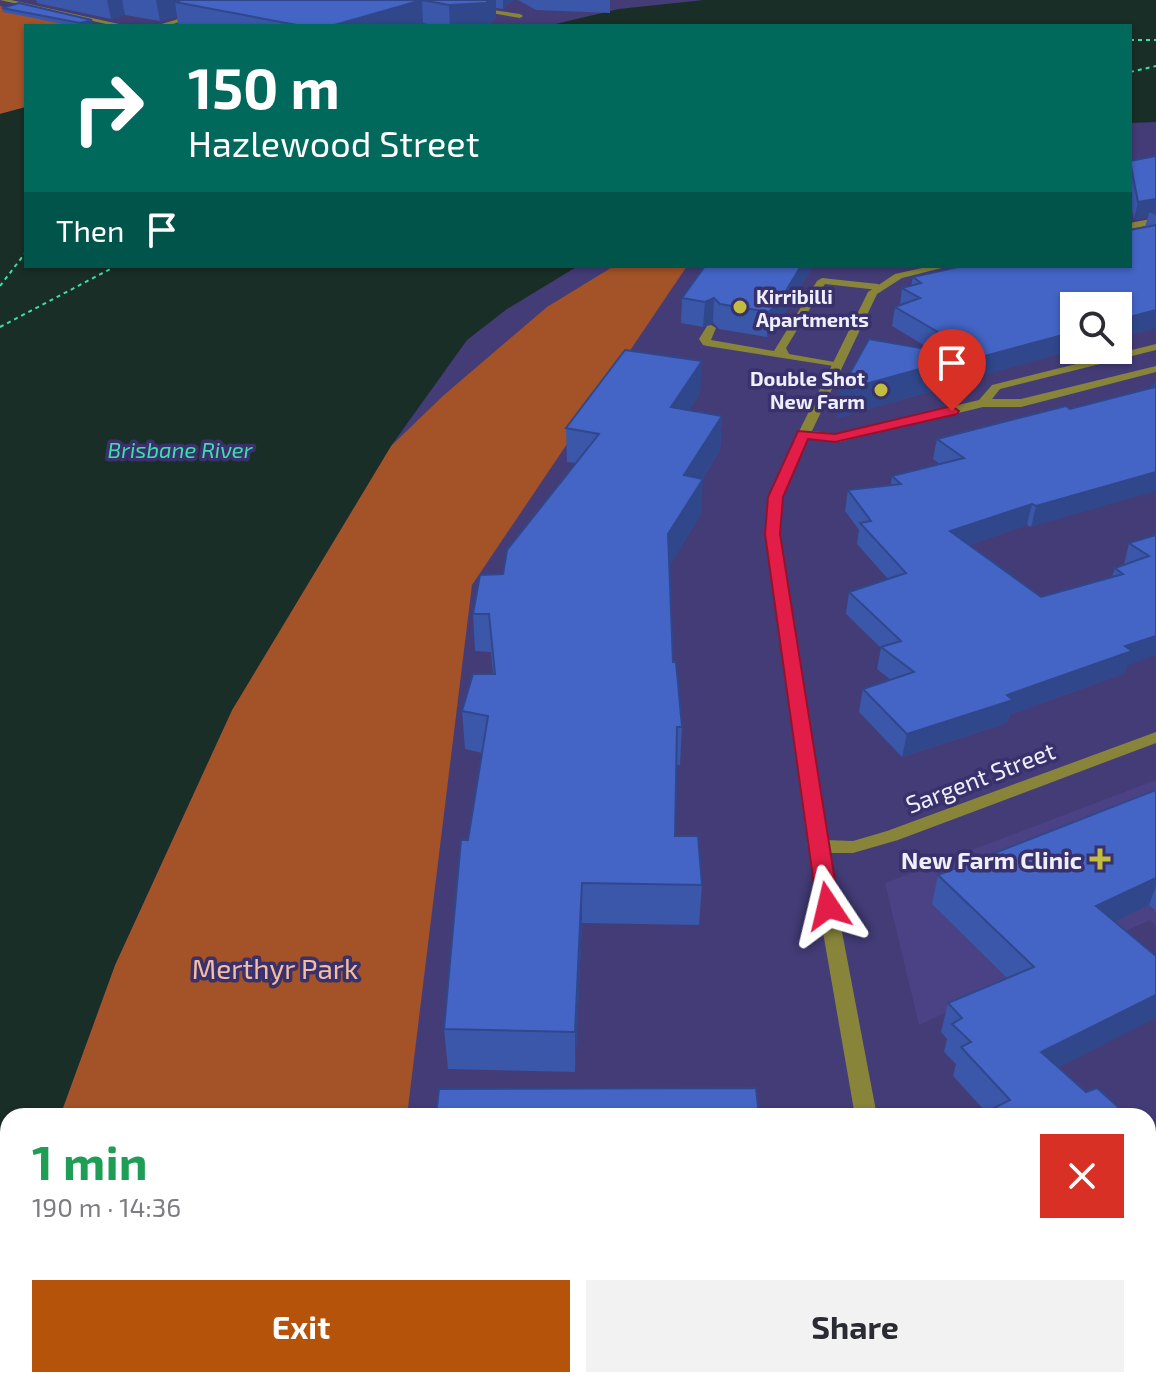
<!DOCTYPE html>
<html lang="en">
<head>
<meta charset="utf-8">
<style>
	body { margin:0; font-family:"Exo 2",sans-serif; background:#f2f2f3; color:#2b2b33; height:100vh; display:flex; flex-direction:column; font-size:30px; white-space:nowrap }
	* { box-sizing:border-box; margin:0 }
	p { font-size:26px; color:#7c7c81 }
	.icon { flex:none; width:44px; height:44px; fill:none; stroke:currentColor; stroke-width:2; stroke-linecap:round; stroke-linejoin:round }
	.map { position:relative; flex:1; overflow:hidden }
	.sheet { position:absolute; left:0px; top:1108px; width:1156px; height:280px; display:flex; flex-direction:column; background:#fff; border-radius:24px 24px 0 0; box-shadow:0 2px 6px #0004 }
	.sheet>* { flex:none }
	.top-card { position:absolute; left:24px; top:24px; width:1108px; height:244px; border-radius:0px; box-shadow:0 2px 6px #0004; background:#00695c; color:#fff; overflow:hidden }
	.buttons { position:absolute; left:1060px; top:292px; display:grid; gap:16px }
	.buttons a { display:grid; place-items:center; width:72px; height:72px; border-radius:0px; background:#fff; box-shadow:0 2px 6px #0004; font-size:40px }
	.pin { position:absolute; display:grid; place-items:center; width:68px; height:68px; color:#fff; margin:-82px -34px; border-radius:50% 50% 50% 0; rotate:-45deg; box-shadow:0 0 8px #0007 }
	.pin .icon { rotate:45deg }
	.me { position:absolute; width:88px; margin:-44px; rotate:350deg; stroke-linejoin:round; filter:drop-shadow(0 0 6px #0008) }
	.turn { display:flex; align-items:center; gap:28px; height:168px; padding:0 32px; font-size:36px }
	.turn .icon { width:104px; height:104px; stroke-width:2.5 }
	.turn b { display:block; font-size:56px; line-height:68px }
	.then { display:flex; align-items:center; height:76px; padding:0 32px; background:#0003; gap:16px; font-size:30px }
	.round { display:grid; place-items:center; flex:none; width:84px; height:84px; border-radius:0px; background:#f2f2f3 }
	.summary { display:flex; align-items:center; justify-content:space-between; height:136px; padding:0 32px }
	h1 { font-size:48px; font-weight:700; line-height:60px; color:#1e9e55 }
	.button { display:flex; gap:16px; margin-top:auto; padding:16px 32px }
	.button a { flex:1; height:92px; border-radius:0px; background:#b45309; color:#fff; font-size:32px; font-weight:700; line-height:92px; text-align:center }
	.button a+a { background:#f2f2f3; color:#2b2b33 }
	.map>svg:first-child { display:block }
	.built { fill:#4b4285 }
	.green { fill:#a35327 }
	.water { fill:#192e26 }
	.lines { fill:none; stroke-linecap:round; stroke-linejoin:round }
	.ferry { stroke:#3fdeab; stroke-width:2; stroke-dasharray:4 4; stroke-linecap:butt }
	.lane { fill:#88853a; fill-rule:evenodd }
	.street { fill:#88853a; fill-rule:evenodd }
	.wall { fill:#3a57aa }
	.shaded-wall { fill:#30478b }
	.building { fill:#4465c6; stroke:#30478b; stroke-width:2 }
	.route { fill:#e11d48; stroke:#92132f; stroke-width:2 }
	.poi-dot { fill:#c2bd3f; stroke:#39316b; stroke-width:3 }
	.labels { text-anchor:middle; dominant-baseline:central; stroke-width:7; stroke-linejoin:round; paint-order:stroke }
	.far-poi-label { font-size:20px; font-weight:bold; fill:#eeeefc; stroke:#39316b; text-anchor:start }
	.far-water-label { font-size:22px; font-style:italic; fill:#3fdeab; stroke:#39316b }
	.street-label { font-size:24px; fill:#eeeefc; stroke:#39316b }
	.poi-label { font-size:24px; font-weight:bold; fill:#eeeefc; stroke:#39316b; text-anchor:end }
	.near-park-label { font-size:28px; fill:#f4bca1; stroke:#39316b }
</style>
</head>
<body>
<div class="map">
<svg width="1156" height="1388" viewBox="0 0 1156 1388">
	<rect width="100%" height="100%" fill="#433c77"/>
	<path class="built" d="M1156,780V926L1150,920L919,1025L885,883Z"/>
	<g class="green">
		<path d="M0,6L97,26H26V107L0,114Z"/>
		<path d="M614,266H687L472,585L407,1116H60L115,965L232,710L391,446L444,395L547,307Z"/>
		<path d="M8,1310V1380H374L373,1388H0V1348Z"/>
	</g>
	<g class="water">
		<path d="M704,0H1156V122L1130,123V26H547L619,9Z"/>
		<path d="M26,107V266H578L507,309L467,340L391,446L232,710L115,965L60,1116H8V1310L0,1348V114Z"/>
	</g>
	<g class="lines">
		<g class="ferry">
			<path d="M1130,40H1156"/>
			<path d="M1130,72L1156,66"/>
			<path d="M0,286L26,252"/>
			<path d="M0,327L116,266"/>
		</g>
		<path class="lane" d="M822,278L878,284L883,287L878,290L825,284L786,348L789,354L840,363V367L707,346L703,345L699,339L707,326L711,325L716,328L711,340L774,351L817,281Z"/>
		<g class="street">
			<path d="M0,0H11L128,26H115Z"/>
			<path d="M472,7L520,14L523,16L520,18L474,10Z"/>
			<path d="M198,13L200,16L166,26H155Z"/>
			<path d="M1156,218V224L1130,229V223Z"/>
			<path d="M931,266H950L902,278L877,294L812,431L839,434L979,400L992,385L1156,344V350L1000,389L992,399H1021L1156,366V372L1021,407H983L839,442L808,438L782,497L779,534L825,840L853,841L887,831L1156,732V743L898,840L853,853H827L877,1116H855L808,846L765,534L768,497L775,480L868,292L895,274Z"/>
			<path d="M902,1380H928L929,1388H903Z"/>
		</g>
	</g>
	<g class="wall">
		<path d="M36,0H513L503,9L496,8V17L487,26H437L423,23L414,26H183L178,25L177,16L160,21L125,15L111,19L37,3Z"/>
		<path d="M518,0H610V13L536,10Z"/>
		<path d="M2,8L93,24L87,26H73L3,12Z"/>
		<path d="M1156,156V328L1118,338V306L977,377L965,370L963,382L837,418L932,350L892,326L895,307L900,305L902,288L911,286L913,277L1145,227L1148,217L1134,219L1130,201V161Z"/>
		<path d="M705,266H813L778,324L767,337L719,329L713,322L703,327L681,323L682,298Z"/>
		<path d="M1156,384L1031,527L1027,525L969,545L1041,597L1112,577L1115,568L1124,565L1129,543L1156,535L1125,673L1009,715L1007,723L902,757L859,712L863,689L891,680L877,669L881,648L846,614L849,592L888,579L857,544L859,530L845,511L848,490L891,485L892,476L940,464L933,459L937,439L1070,409L1151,388L1152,385Z"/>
		<path d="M700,393L689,410L722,416L720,450L702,479L701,514L669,566L673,662L682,727L680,765H676L675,836L702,885L699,925L582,923L575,1072L448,1069L444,1029L468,840L482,753L465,749L462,711L493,674L491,652L475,651L473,614L503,574L576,463L567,462L566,428Z"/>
		<path d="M1156,790V911L1149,905L1115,921L1058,1067L1086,1092L1128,1116H985L986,1112L953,1076L956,1064L944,1052L947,1039L941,1032L948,1003L1007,978L932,904L938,875Z"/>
		<path d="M1003,1380H1148L1156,1388H1009Z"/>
	</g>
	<g class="shaded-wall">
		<path d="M107,0H122L125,15L111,19Z"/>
		<path d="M156,0H232L175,2L177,16L160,21Z"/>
		<path d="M422,0L423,23L414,26H331Z"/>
		<path d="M489,0H496V17L487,26H450L449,5Z"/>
		<path d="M503,0H513L503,9Z"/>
		<path d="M92,20L93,24L81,26L80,23Z"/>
		<path d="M1156,199V215L1149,212L1148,217L1134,219L1138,202Z"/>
		<path d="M801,266H813L778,324L767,337L769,312Z"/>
		<path d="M714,298L713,322L703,327L705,302Z"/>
		<path d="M1156,310V328L1118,338V320Z"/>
		<path d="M1074,332V350H1075L977,377L981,357Z"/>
		<path d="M967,356L963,382L837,418L840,391Z"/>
		<path d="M702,361L700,393L670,441L671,407Z"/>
		<path d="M722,416L720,450L682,510L684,475Z"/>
		<path d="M1156,472V491L1031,527L1036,506Z"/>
		<path d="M703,479L701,514L667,570L668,534Z"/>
		<path d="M1032,504L1027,525L946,553L950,531Z"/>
		<path d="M1156,636V655L1127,666L1125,673L1009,715L1007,723L902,757L907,734L1125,646Z"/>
		<path d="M1156,878V886L1149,905L1087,935L1096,906Z"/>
		<path d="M582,883V923L575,1072V1032Z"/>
		<path d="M1156,995V1018L1032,1081L1041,1052Z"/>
	</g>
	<g class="building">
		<path d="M181,0H489L486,3L449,5L422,0L331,26H302L175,2Z"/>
		<path d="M19,3L92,20L80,23L2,8Z"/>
		<path d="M1156,156V199L1138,202L1130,161Z"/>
		<path d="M1156,225V310L1118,320V306H1074V332L981,357L895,307L920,298L902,288L921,283L913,277L962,266H1130V230Z"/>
		<path d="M705,266H801L781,299L769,312L720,304L714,298L705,302L682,298Z"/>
		<path d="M869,339L967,356L840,391Z"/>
		<path d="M625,350L702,361L671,407L722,416L684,475L703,479L668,534L673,662H676L682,727H677L675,836H698L702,885L582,883L575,1032L444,1029L461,840H468L488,716L462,711L473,674H495L489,614H473L480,575L503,574L507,550L599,434L566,428Z"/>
		<path d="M1156,384V472L1036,506L1032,504L950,531L1041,597L1123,574L1115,568L1149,556L1129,543L1156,535V636L1125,646L1132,651L1007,695L1013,700L907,734L863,689L914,672L881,647L901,641L849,592L906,573L860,523L871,521L848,490L901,484L892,476L964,458L937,439L1066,406L1070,409L1155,387L1152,385Z"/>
		<path d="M1156,790V878L1096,906L1156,956V995L1041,1052L1086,1092L1097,1088L1128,1116H989L986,1112L1010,1100L961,1047L971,1042L952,1024L962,1018L948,1003L1034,967L938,875Z"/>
		<path d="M756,1088L759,1116H436L439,1089Z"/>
		<path d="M1156,1132V1388H1041L1034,1380H1148V1134L1149,1136Z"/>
		<path d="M420,1380H746L747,1388H419Z"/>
	</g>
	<path class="route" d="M952,406L959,411L957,414L835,442L808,439L783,497L780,534L839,906L836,912H820L817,906L765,534L768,497L798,431L835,434Z"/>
	<g class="poi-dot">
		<circle cx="740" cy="307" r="8"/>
		<circle cx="881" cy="390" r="8"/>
		<path d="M1096 847h8v8h8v8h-8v8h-8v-8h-8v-8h8z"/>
	</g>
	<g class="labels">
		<g class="far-poi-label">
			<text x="756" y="296">Kirribilli<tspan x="756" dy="23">Apartments</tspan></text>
			<text x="865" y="378" text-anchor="end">Double Shot<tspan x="865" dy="23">New Farm</tspan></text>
		</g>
		<g class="far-water-label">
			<text x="180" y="449">Brisbane River</text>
		</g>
		<g class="street-label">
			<text transform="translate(980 777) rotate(-21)">Sargent Street</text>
		</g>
		<g class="poi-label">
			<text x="1082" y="859">New Farm Clinic</text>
		</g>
		<g class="near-park-label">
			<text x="275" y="968">Merthyr Park</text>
		</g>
	</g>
</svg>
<div class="buttons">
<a><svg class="icon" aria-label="search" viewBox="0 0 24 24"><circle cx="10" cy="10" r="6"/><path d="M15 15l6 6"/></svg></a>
</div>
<div class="pin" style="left:952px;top:411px;background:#d93025"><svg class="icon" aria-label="arrive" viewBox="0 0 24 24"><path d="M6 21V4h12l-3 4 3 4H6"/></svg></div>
<svg class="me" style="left:828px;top:906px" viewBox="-20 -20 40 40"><path d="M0-17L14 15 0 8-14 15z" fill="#e11d48" stroke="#fff" stroke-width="4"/></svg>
<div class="top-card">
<div class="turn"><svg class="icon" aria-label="right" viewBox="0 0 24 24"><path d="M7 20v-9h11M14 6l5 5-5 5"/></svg><div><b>150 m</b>Hazlewood Street</div></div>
<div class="then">Then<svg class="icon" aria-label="arrive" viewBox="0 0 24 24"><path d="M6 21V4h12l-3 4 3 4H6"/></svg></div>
</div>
<section class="sheet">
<div class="summary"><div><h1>1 min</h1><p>190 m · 14:36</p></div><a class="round" style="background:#d93025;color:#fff"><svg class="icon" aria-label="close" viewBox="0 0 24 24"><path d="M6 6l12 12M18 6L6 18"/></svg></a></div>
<div class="button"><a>Exit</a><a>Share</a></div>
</section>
</div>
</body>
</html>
